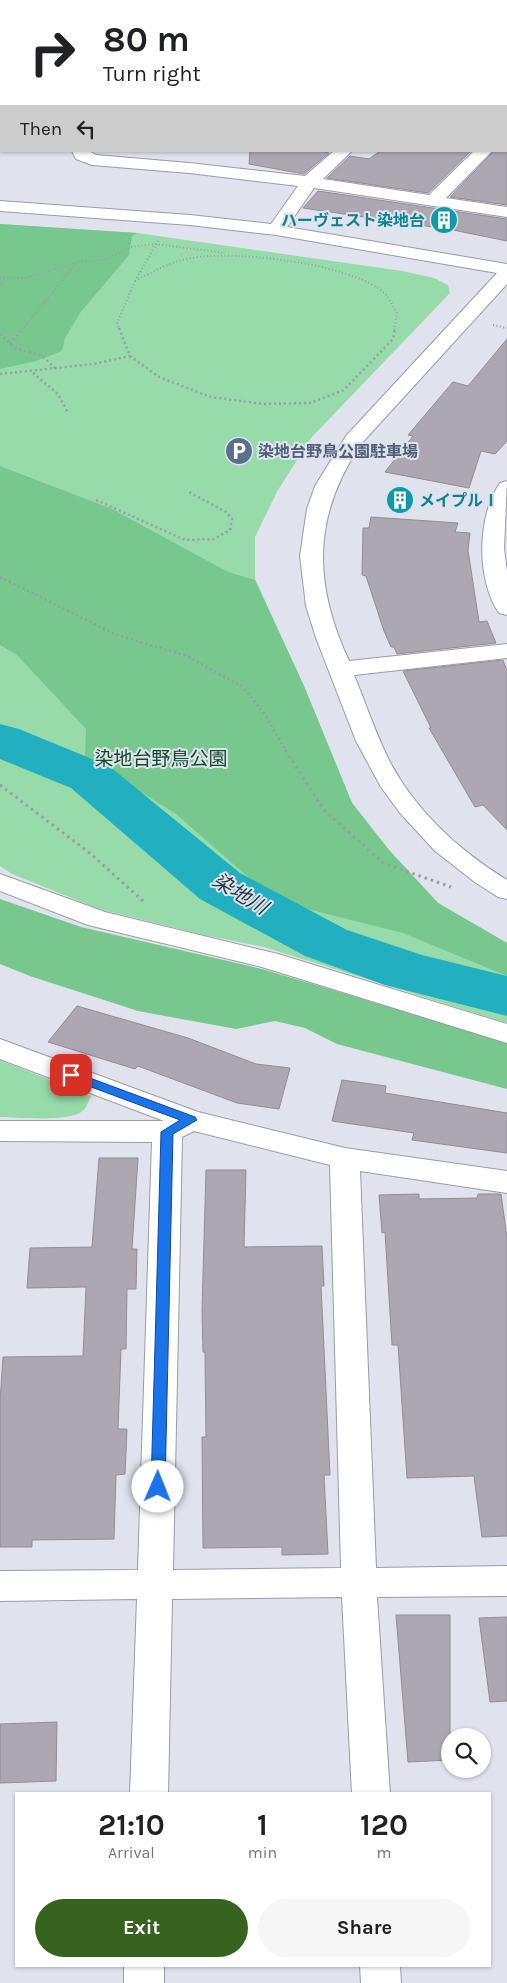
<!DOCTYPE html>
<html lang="en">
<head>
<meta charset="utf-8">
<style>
	body { margin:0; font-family:Karla,"Noto Sans JP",sans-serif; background:#f6f6f6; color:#202124; height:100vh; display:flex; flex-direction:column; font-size:19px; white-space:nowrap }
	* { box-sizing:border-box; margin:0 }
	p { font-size:16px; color:#757577 }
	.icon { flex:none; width:28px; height:28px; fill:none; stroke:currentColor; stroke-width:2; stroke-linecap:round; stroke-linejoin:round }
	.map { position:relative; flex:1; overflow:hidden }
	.side { position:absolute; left:15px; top:1792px; width:476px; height:175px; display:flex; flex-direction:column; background:#fff; border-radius:0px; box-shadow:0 1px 4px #0004 }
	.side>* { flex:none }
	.top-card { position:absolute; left:0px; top:0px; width:508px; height:152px; box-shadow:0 1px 4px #0004; background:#fff; color:#202124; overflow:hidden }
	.buttons { position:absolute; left:441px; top:1728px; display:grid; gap:10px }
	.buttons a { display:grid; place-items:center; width:50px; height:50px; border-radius:50%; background:#fff; box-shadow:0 1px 4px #0004; font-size:25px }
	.pin { position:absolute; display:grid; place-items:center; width:42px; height:42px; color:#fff; margin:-21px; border-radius:10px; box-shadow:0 2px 8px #0006 }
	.me { position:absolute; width:55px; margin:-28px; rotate:1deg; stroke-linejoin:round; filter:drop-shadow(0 0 4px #0008) }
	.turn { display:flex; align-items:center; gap:18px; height:105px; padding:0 20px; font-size:22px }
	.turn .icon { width:65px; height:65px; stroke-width:2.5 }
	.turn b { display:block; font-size:35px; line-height:42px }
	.then { display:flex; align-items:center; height:48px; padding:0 20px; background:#0003; gap:10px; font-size:19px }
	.eta { display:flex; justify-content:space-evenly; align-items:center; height:85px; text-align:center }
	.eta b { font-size:30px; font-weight:700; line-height:35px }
	.button { display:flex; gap:10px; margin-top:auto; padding:10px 20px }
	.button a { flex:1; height:58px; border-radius:30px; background:#38621f; color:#fff; font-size:20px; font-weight:700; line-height:58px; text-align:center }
	.button a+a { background:#f6f6f6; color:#202124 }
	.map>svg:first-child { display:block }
	.green { fill:#98dbaa }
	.forest { fill:#77c78f }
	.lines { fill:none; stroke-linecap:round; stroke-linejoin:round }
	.river { fill:#22b0c0; fill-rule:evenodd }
	.building { fill:#ada7b1; stroke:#928c96 }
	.minor-casing { stroke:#9a9ca7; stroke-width:2 }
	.path-far2 { stroke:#9b9da6; stroke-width:2; stroke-dasharray:1 2.5; stroke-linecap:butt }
	.path-far1 { stroke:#9b9da6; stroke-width:2.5; stroke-dasharray:2 3; stroke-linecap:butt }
	.path { stroke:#9b9da6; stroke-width:3; stroke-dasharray:2.5 4; stroke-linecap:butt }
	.minor { fill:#fff; fill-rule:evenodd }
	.route { fill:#1a73e8; stroke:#114b97 }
	.labels { text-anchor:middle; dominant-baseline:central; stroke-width:4; stroke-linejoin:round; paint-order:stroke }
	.far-culture-label { font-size:16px; font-weight:bold; fill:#0d838f; stroke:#e0e2ee; text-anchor:end }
	.far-service-label { font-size:16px; font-weight:bold; fill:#4e5e75; stroke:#e0e2ee; text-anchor:start }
	.park-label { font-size:19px; fill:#0f4b27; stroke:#e0e2ee }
	.water-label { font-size:20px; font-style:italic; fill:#20373a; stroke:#e0e2ee }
</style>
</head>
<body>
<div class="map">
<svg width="507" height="1983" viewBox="0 0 507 1983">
	<rect width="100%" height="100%" fill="#e0e2ee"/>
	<g class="green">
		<path d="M0,224L137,233L402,271L434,278L448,285L450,293L311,438L278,490L255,537V579L304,686L352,803L389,850L438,903L507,943V1023L264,947L204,935L99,909L12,874L0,866Z"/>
		<path d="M0,1060L91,1096C89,1100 87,1106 84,1110C70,1123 20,1117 0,1117Z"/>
	</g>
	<g class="forest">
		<path d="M0,224L137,233L132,236L129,255L80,313L65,338L62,351L36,361L0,369Z"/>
		<path d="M0,466L112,509L228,572L255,580L304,686L352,803L389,850L438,903L507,943V976L403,933L307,909L263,890L176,814L85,757L86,729L17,655L0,645Z"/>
		<path d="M0,899L81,927L262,969L507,1042V1089L337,1044L305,1028L275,1021L236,1029L138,1011L30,976L0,964Z"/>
	</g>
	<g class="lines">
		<path class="river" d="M0,724L19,729L109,766L240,873L347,930L422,955L507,976V1016L385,985L305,956L200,899L71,788L0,759Z"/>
	</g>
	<g class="building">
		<path d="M250,151H321L329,153L304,174L249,164Z"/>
		<path d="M380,151H471L428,193L327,178L350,156L369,159Z"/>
		<path d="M494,151H507V205L450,197Z"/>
		<path d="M318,191L507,219V241L453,230L303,208Z"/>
		<path d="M507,339V441L495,454L481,451L469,488L385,472L413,436L408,435L453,382L468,386Z"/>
		<path d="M371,517L458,523L455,532L470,533L468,550L479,622L487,621L496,643L397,654L394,647H391L384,631L366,576L362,575L363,528H369Z"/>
		<path d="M503,660L507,671V830L483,805L475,807L429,728H431L403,671Z"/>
		<path d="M77,1006L188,1038L256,1064L290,1068L279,1109L237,1103L138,1066L135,1069L48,1042Z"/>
		<path d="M342,1080L386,1086L385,1093L507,1113V1153L412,1140L414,1133L332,1121Z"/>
		<path d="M99,1158H138L132,1249H137L136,1289H127L126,1349H121L118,1429H127L125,1474L116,1475L114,1539L32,1540V1547H0V1401L3,1357L83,1356L86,1287L27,1288L30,1248L92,1247Z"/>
		<path d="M206,1170H246L244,1247L322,1246L324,1286H321L330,1475H324L328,1554L282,1555V1547L203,1548L202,1437H206L205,1352H203L202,1311Z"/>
		<path d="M419,1194V1199L477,1198L478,1194H501L507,1238V1536L482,1537L474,1476L407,1478L398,1345H392L385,1232L382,1233L379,1195Z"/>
		<path d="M396,1615H450V1760L408,1762Z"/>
		<path d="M507,1617V1701L490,1702L479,1618Z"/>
		<path d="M57,1722L56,1781L0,1783V1724Z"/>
	</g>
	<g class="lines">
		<g class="minor-casing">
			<g id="minor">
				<rect x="370" y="0" width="19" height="1"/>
				<path d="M0,13L1,14V24L0,23Z"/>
				<path d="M506,24L507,25V35L506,34Z"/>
				<path d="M507,123V134H506V123Z"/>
				<path d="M72,151H89L96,155L189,163L305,176L334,151H352L323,179L429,195L474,151H492L446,198L507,207V217L314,188L287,227L507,264V284L361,444C312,517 313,583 349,661L507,644V658L354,675C366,704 376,735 391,764C417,812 460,851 507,880V899L498,897L476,883L435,851L400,813L381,787L356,741L316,638L306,606L300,556L307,509L315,486L346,436L497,273L276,235L190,225L0,211V201L190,215L271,224L298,186L189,173L92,165L76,159Z"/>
				<path d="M507,481L504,548L507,572V615L499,613C476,580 477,515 500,483Z"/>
				<path d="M0,874L105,912L278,954L507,1024V1043L262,967L88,925L0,891Z"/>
				<path d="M0,1039L198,1112L345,1148L507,1171V1193L360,1171L376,1568L507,1566V1596L377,1597L390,1794H352L342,1597L172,1599L168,1794H130L137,1599L0,1601V1571L138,1570L152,1142L0,1141V1121H164L0,1059ZM194,1131L330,1165L341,1568L173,1570L182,1137Z"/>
				<rect x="124" y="1966" width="40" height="17"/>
				<path d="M360,1966H400L401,1983H361Z"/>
			</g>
		</g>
		<g class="path-far2">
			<path d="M0,278H25L82,261L104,260L131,247L155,244L225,253"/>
			<path d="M135,281L159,239"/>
			<path d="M135,281C153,272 171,261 191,258C234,250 353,263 385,294C390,299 393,307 397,313L394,330"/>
			<path d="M0,285L6,278"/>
			<path d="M493,325L507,328"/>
			<path d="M22,330L76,263"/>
			<path d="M120,330L117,323L135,281"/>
		</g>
		<g class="path-far1">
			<path d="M119,328L130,356L159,377L211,397L264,404L310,403L344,390L393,339L395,328"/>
			<path d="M0,334L15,348L41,355L55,368"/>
			<path d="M10,344L23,328"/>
			<path d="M33,373L58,394L68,413"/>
			<path d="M0,374L94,364L130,356"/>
			<path d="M96,500L185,540L214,539L230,530L232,519L226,512L189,492"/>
			<path d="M0,577L117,635L187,656L243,687L266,716L286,751"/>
		</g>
		<g class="path">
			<path d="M285,750L324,810L383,863L451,887"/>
			<path d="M0,785L91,854L144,902"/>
		</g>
		<use href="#minor" class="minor"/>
	</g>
	<path class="route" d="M71,1071L195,1117L197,1120L173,1134L165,1487L163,1491H153L151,1487L161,1132L180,1120L67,1078L65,1075Z"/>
	<defs>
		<g id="building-disc" transform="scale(1.4375)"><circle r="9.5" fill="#0f9aa8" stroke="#e0e2ee"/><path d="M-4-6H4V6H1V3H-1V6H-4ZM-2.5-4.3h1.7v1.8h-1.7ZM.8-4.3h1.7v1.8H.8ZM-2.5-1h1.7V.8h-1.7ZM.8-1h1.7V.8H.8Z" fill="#fff"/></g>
		<g id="parking-disc" transform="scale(1.4375)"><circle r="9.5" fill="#5c6f8a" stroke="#e0e2ee"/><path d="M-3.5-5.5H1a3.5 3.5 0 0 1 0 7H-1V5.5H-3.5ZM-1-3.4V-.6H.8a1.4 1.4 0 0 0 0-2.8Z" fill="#fff"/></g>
	</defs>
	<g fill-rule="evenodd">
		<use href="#building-disc" x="444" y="220"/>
		<use href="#parking-disc" x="239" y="451"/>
		<use href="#building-disc" x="400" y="500"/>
	</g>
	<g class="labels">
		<g class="far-culture-label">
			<text x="425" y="220">ハーヴェスト染地台</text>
			<text x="419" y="500" text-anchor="start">メイプルⅠ</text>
		</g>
		<g class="far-service-label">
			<text x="258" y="451">染地台野鳥公園駐車場</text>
		</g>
		<g class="park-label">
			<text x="161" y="759">染地台野鳥公園</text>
		</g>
		<g class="water-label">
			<text transform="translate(240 894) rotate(31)">染地川</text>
		</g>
	</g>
</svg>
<div class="buttons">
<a><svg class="icon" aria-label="search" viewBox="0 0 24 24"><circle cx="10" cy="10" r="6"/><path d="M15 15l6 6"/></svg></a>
</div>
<div class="pin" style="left:71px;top:1075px;background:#d93025"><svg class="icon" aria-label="arrive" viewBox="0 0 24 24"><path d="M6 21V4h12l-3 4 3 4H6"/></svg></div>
<svg class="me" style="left:158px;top:1487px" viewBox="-20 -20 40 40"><circle r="19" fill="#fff"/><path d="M0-13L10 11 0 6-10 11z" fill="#1a73e8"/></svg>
<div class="top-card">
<div class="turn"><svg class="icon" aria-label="right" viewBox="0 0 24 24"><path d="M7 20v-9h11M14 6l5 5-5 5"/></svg><div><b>80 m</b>Turn right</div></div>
<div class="then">Then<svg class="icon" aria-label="left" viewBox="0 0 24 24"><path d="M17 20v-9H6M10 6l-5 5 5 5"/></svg></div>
</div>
<section class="side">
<div class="eta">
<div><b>21:10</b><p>Arrival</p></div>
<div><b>1</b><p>min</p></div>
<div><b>120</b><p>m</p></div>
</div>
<div class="button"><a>Exit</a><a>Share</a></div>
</section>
</div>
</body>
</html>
